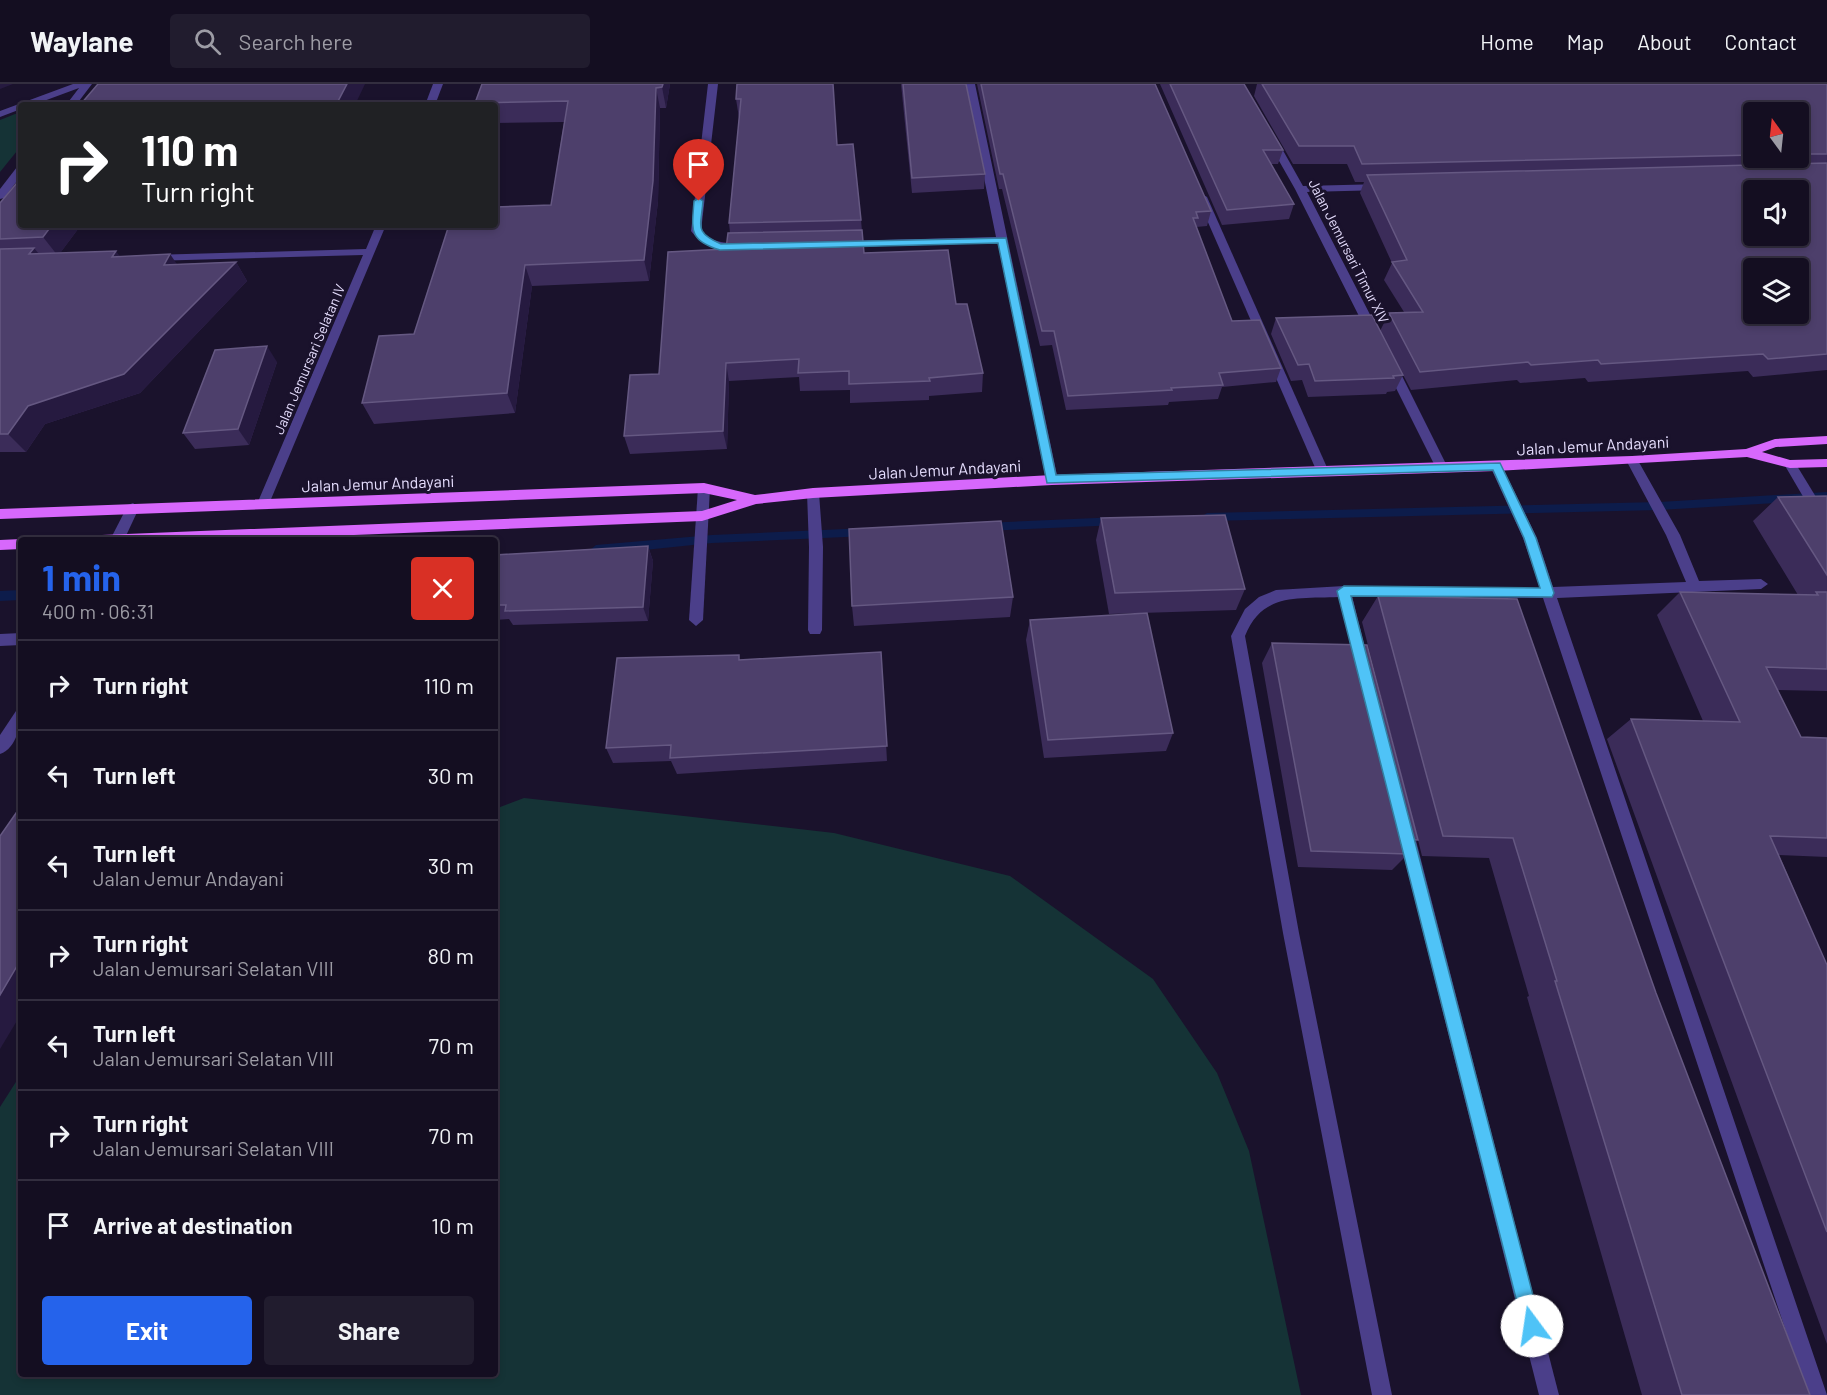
<!DOCTYPE html>
<html lang="en">
<head>
<meta charset="utf-8">
<style>
	body { margin:0; font-family:Barlow,sans-serif; background:#211c2e; color:#f1f3f6; height:100vh; display:flex; flex-direction:column; font-size:22px; white-space:nowrap }
	* { box-sizing:border-box; margin:0 }
	p { font-size:20px; color:#9d9ca5 }
	.icon { flex:none; width:33px; height:33px; fill:none; stroke:currentColor; stroke-width:2; stroke-linecap:round; stroke-linejoin:round }
	.map { position:relative; flex:1; overflow:hidden }
	.details { position:absolute; left:18px; top:453px; width:480px; height:840px; display:flex; flex-direction:column; background:#140e21; border-radius:6px; box-shadow:0 3px 9px #0003,0 0 0 2px #332e3f }
	.details>* { flex:none }
	.hud { position:absolute; left:18px; top:18px; width:480px; height:126px; border-radius:6px; box-shadow:0 3px 9px #0003,0 0 0 2px #332e3f; background:#202124; color:#fff; overflow:hidden }
	.needle { width:39px; rotate:345deg }
	.buttons { position:absolute; left:1743px; top:18px; display:grid; gap:12px }
	.buttons a { display:grid; place-items:center; width:66px; height:66px; border-radius:6px; background:#140e21; box-shadow:0 3px 9px #0003,0 0 0 2px #332e3f; font-size:30px }
	.pin { position:absolute; display:grid; place-items:center; width:51px; height:51px; color:#fff; margin:-62px -26px; border-radius:50% 50% 50% 0; rotate:-45deg; box-shadow:0 0 6px #0007 }
	.pin .icon { rotate:45deg }
	.me { position:absolute; width:66px; margin:-33px; rotate:346deg; stroke-linejoin:round; filter:drop-shadow(0 0 4px #0008) }
	.turn { display:flex; align-items:center; gap:21px; height:126px; padding:0 24px; font-size:27px }
	.turn .icon { width:78px; height:78px; stroke-width:2.5 }
	.turn b { display:block; font-size:42px; line-height:51px }
	.round { display:grid; place-items:center; flex:none; width:63px; height:63px; border-radius:6px; background:#211c2e }
	.head { display:flex; align-items:center; justify-content:space-between; height:102px; padding:0 24px }
	h1 { font-size:36px; font-weight:700; line-height:45px; color:#2563eb }
	.cta { display:flex; gap:12px; margin-top:auto; padding:12px 24px }
	.cta a { flex:1; height:69px; border-radius:6px; background:#2563eb; color:#fff; font-size:24px; font-weight:700; line-height:69px; text-align:center }
	.cta a+a { background:#211c2e; color:#f1f3f6 }
	ul { padding:0; list-style:none }
	li { display:flex; align-items:center; gap:18px; height:90px; padding:0 24px; border-top:2px solid #332e3f }
	li div { flex:1 }
	li b { display:block; font-size:22px }
	li em { font-style:normal }
	header { display:flex; align-items:center; gap:36px; box-sizing:border-box; height:84px; padding:0 30px; background:#140e21; border-bottom:2px solid #332e3f }
	header strong { font-size:28px }
	nav { display:flex; gap:33px; margin-inline-start:auto; font-size:21px }
	.search { width:420px; height:54px; background:#211c2e; display:flex; align-items:center; gap:15px; box-sizing:border-box; padding:0 21px; border-radius:6px; color:#9d9ca5; font-size:22px }
	.map>svg:first-child { display:block }
	.green { fill:#153336 }
	.lines { fill:none; stroke-linecap:round; stroke-linejoin:round }
	.stream { fill:#0d1c4b; fill-rule:evenodd }
	.minor { fill:#4b3f8a; fill-rule:evenodd }
	.major { fill:#d768fc; fill-rule:evenodd }
	.wall { fill:#3b2c59; fill-rule:evenodd }
	.shaded-wall { fill:#261a40 }
	.building { fill:#4d3f6b; stroke:#655882; stroke-width:1.5; fill-rule:evenodd }
	.route { fill:#4fc3f7; stroke:#337fa1; stroke-width:1.5 }
	.labels { text-anchor:middle; dominant-baseline:central; stroke-width:6; stroke-linejoin:round; paint-order:stroke }
	.far-street-label { font-size:14px; fill:#e6defe; stroke:#1a122c }
	.street-label { font-size:16px; fill:#e6defe; stroke:#1a122c }
</style>
</head>
<body>
<header>
<strong>Waylane</strong>
<div class="search"><svg class="icon" aria-label="search" viewBox="0 0 24 24"><circle cx="10" cy="10" r="6"/><path d="M15 15l6 6"/></svg>Search here</div>
<nav><a>Home</a><a>Map</a><a>About</a><a>Contact</a></nav>
</header>
<div class="map">
<svg width="1827" height="1311" viewBox="0 0 1827 1311">
	<rect width="100%" height="100%" fill="#1a122c"/>
	<g class="green">
		<path d="M15,30H21V62L0,88V36Z"/>
		<path d="M524,714L834,749L1010,792L1153,895L1217,989L1249,1067L1301,1311H0V1023L21,990V1290H495V725Z"/>
	</g>
	<g class="lines">
		<g class="stream">
			<path d="M1827,408V416L1659,426L1207,437L1201,433L1207,429L1659,418Z"/>
			<path d="M1119,433L1125,437L1119,441L985,447L979,443L985,439Z"/>
			<path d="M867,444L873,448L867,452L712,459L596,471L590,466L596,461L712,451Z"/>
			<path d="M21,506V516L0,517V507Z"/>
		</g>
		<g class="minor">
			<path d="M73,0H92L76,21H66L79,4L33,21H21V25L0,33V27Z"/>
			<path d="M433,0H443L435,21H425Z"/>
			<path d="M708,0H718L701,147C716,163 731,157 750,160L751,162C735,175 702,162 691,147Z"/>
			<path d="M965,0H975L1058,396L1052,401L1046,396L998,159L845,163L840,160L845,157L996,153Z"/>
			<path d="M1271,51L1276,54L1303,102L1383,100L1388,103L1383,106L1307,108L1380,250L1378,253H1370L1368,250L1295,105L1266,54Z"/>
			<path d="M21,82V92L4,114L0,115V105L17,83Z"/>
			<path d="M1202,110L1207,113L1329,388L1327,391H1319L1317,388L1197,113Z"/>
			<path d="M376,141H386L269,420L263,425L258,423L257,420L363,171L151,177L146,174L151,171L366,165Z"/>
			<path d="M1391,278L1397,282L1448,384L1446,387H1438L1436,384L1385,282Z"/>
			<path d="M1632,372L1636,373L1680,451L1699,497L1761,495L1768,500L1761,505L1557,514L1827,1311H1807L1543,514L1352,512L1369,580L1367,584H1357L1355,580L1339,513C1299,515 1262,508 1245,552L1299,849L1392,1311H1372L1283,849L1231,552L1245,525L1259,513L1276,506L1344,502L1540,504L1523,454L1490,382L1496,377L1502,382L1537,454L1553,503L1686,498L1666,451L1626,376Z"/>
			<path d="M1790,376L1794,377L1827,431V447L1822,445L1784,380Z"/>
			<path d="M704,399L710,404L703,536L696,542L689,536L698,404Z"/>
			<path d="M813,404L819,409L823,463L822,546L820,550H810L808,546L809,463L807,409Z"/>
			<path d="M133,419L139,424L124,456H110L128,421Z"/>
			<path d="M21,549V561L0,562V550Z"/>
			<path d="M21,625C21,640 17,664 0,670V651L16,627Z"/>
			<path d="M1405,738L1411,740L1413,745L1559,1311H1539L1397,745L1399,740Z"/>
		</g>
		<g class="major">
			<path d="M1827,352V360L1776,363L1762,368L1790,376L1827,375V383L1790,384L1747,373L1496,387L1052,401L813,414L756,420L702,437L226,456H95L102,451L702,427L737,416L704,409L0,435V425L704,399L755,411L813,404L1052,391L1632,372L1746,365L1775,355Z"/>
			<path d="M21,455L24,456H21V465L0,466V456Z"/>
		</g>
	</g>
	<g class="wall">
		<path d="M670,0L666,24H660L658,117L649,197L532,202L515,329L374,340L362,319L414,250L551,121L564,38L495,39V21H476L475,19Z"/>
		<path d="M737,0L837,61L861,136L864,169L956,220L983,289L982,308L929,312V316L850,319V306L800,307L799,293L729,297L727,365L630,370L624,352L726,165L730,149L729,139L739,34L736,15Z"/>
		<path d="M901,0H966L985,90L984,105L912,109Z"/>
		<path d="M977,0H1155L1211,127L1207,142L1196,143L1232,237L1281,284L1276,298L1222,303L1218,315L1169,318L1168,321L1066,326L1052,261L1040,262L1002,105H999Z"/>
		<path d="M1160,0H1244L1283,66L1278,80H1271L1294,120L1289,135L1222,141Z"/>
		<path d="M1257,0H1827V286L1753,293L1748,287L1588,298L1585,294L1520,299L1517,296L1411,306L1380,247L1389,229L1404,228L1384,196L1392,179L1360,109L1364,98H1355L1347,80H1293L1254,12ZM1754,28H1798V74H1754Z"/>
		<path d="M0,119L21,141H81L60,169L121,173L177,180L236,178L247,197L140,309L45,340L26,368H0Z"/>
		<path d="M1276,234L1403,291L1395,307L1387,308L1386,310L1308,313L1302,296L1291,297L1271,250Z"/>
		<path d="M277,278L249,361L195,365L183,349Z"/>
		<path d="M1827,412V607L1777,606L1801,653L1827,654V773L1779,771L1827,881V1260L1607,655L1631,635L1703,637L1657,531L1680,508L1798,511L1753,437L1778,413Z"/>
		<path d="M1101,434L1245,505L1236,526L1109,530L1096,456Z"/>
		<path d="M648,462L653,477L648,537L513,541L509,535L495,536V471Z"/>
		<path d="M1378,512L1656,909L1810,1311H1642L1527,913L1529,912L1489,774L1422,772L1418,756L1407,766L1408,770L1392,786L1298,783L1262,579L1272,559L1416,749L1362,538Z"/>
		<path d="M1013,513L1010,533L854,542L852,522Z"/>
		<path d="M1030,536L1173,649L1166,667L1044,674L1026,556Z"/>
		<path d="M881,568L887,677L677,690L671,677L613,679L606,664L740,576Z"/>
	</g>
	<g class="shaded-wall">
		<path d="M0,0H13L0,5Z"/>
		<path d="M347,0H365L355,21H336Z"/>
		<path d="M663,0H670L666,24L662,3Z"/>
		<path d="M656,4L660,24L658,117L649,197L644,176Z"/>
		<path d="M52,141H81L58,172L43,153Z"/>
		<path d="M34,164L50,183L29,170Z"/>
		<path d="M116,167L130,186L112,173Z"/>
		<path d="M170,170L183,189L164,181Z"/>
		<path d="M236,178L247,197L140,309L45,340L26,368L8,350L28,322Z"/>
		<path d="M525,181L532,202L515,329L507,309Z"/>
		<path d="M267,262L277,278L249,361L238,345Z"/>
		<path d="M726,279L729,297L727,365L723,347Z"/>
		<path d="M648,462L653,477L648,537L643,523Z"/>
		<path d="M17,882L21,884V930L0,965V911Z"/>
	</g>
	<g class="building">
		<path d="M98,0H347L336,21H80Z"/>
		<path d="M482,0H663L662,3L656,4L653,97L644,176L525,181L507,309L362,319L379,252L414,250L449,141H495V123L551,121L568,17L475,19Z"/>
		<path d="M737,0H833L837,61L853,60L861,136L729,139L741,15H736Z"/>
		<path d="M903,0H966L985,90L912,94Z"/>
		<path d="M981,0H1155L1211,127L1196,128L1198,134H1193L1232,237L1260,236L1281,284L1219,289L1223,301L1171,304L1172,306L1068,312L1054,247H1042L1003,90H1000Z"/>
		<path d="M1170,0H1244L1283,66H1263L1294,120L1227,126Z"/>
		<path d="M1262,0H1827V70H1798V28H1754V71L1362,80L1354,62H1299Z"/>
		<path d="M1827,79V270L1768,275L1763,270L1601,280L1598,276L1531,281L1528,278L1420,288L1389,229L1423,228L1392,178L1407,176L1367,91ZM1754,106H1798V152H1754ZM1754,184H1798V230H1754Z"/>
		<path d="M21,94V141H52L43,153L0,155V119Z"/>
		<path d="M862,146L864,169L948,166L956,220H967L983,289L929,294L930,297L849,300V287L798,289L799,275L726,279L723,347L624,352L630,291L659,290L668,168L726,165L728,149Z"/>
		<path d="M34,164L29,170L116,167L112,173L170,170L164,181L236,178L124,290L28,322L8,350H0V165Z"/>
		<path d="M1372,231L1403,291L1393,292L1394,294L1315,297L1309,280L1298,281L1276,234Z"/>
		<path d="M267,262L238,345L183,349L215,266Z"/>
		<path d="M1827,412V491L1778,413Z"/>
		<path d="M1225,431L1245,505L1115,509L1101,434Z"/>
		<path d="M1001,437L1013,513L852,522L849,445Z"/>
		<path d="M648,462L643,523L505,527L506,521H495V471Z"/>
		<path d="M1680,508L1818,511L1816,508H1827V585L1766,583L1801,653L1827,654V754L1770,752L1827,881V1148L1631,635L1740,638Z"/>
		<path d="M1378,512L1517,515L1656,909L1810,1311H1682L1555,897H1557L1513,754L1443,752Z"/>
		<path d="M1147,529L1173,649L1048,656L1030,536Z"/>
		<path d="M1272,559L1367,561L1418,756L1405,755L1408,770L1311,767Z"/>
		<path d="M881,568L887,662L670,674L671,661L606,664L617,574L739,571V576Z"/>
		<path d="M21,722V883L17,882L0,911V752Z"/>
	</g>
	<path class="route" d="M699,114L703,117C701,143 694,148 721,160L1006,154L1056,391L1500,379L1536,454L1554,509L1552,513L1351,512L1541,1242L1538,1249L1532,1251L1525,1249L1523,1242L1337,507L1344,502L1540,504L1524,454L1493,386L1047,399L998,159L720,166C688,156 692,146 694,117Z"/>
	<g class="labels">
		<g class="far-street-label">
			<text transform="translate(1349 167) rotate(63)">Jalan Jemursari Timur XIV</text>
			<text transform="translate(309 275) rotate(-67)">Jalan Jemursari Selatan IV</text>
		</g>
		<g class="street-label">
			<text transform="translate(1593 361) rotate(-3)">Jalan Jemur Andayani</text>
			<text transform="translate(945 385) rotate(-3)">Jalan Jemur Andayani</text>
			<text transform="translate(378 399) rotate(-2)">Jalan Jemur Andayani</text>
		</g>
	</g>
</svg>
<div class="buttons">
<a><svg class="needle" viewBox="-14 -14 28 28"><path d="M0-13l5 13h-10z" fill="#e53935"/><path d="M0 13l5-13h-10z" fill="#9d9ca5"/></svg></a>
<a><svg class="icon" aria-label="sound" viewBox="0 0 24 24"><path d="M4 9h4l5-4v14l-5-4H4zM17 9q2 3 0 6"/></svg></a>
<a><svg class="icon" aria-label="layers" viewBox="0 0 24 24"><path d="M12 4l9 5-9 5-9-5zM3 14l9 5 9-5"/></svg></a>
</div>
<div class="pin" style="left:699px;top:117px;background:#d93025"><svg class="icon" aria-label="arrive" viewBox="0 0 24 24"><path d="M6 21V4h12l-3 4 3 4H6"/></svg></div>
<svg class="me" style="left:1532px;top:1242px" viewBox="-20 -20 40 40"><circle r="19" fill="#fff"/><path d="M0-13L10 11 0 6-10 11z" fill="#4fc3f7"/></svg>
<div class="hud">
<div class="turn"><svg class="icon" aria-label="right" viewBox="0 0 24 24"><path d="M7 20v-9h11M14 6l5 5-5 5"/></svg><div><b>110 m</b>Turn right</div></div>
</div>
<section class="details">
<div class="head"><div><h1>1 min</h1><p>400 m · 06:31</p></div><a class="round" style="background:#d93025;color:#fff"><svg class="icon" aria-label="close" viewBox="0 0 24 24"><path d="M6 6l12 12M18 6L6 18"/></svg></a></div>
<ul>
<li><svg class="icon" aria-label="right" viewBox="0 0 24 24"><path d="M7 20v-9h11M14 6l5 5-5 5"/></svg><div><b>Turn right</b></div><em>110 m</em></li>
<li><svg class="icon" aria-label="left" viewBox="0 0 24 24"><path d="M17 20v-9H6M10 6l-5 5 5 5"/></svg><div><b>Turn left</b></div><em>30 m</em></li>
<li><svg class="icon" aria-label="left" viewBox="0 0 24 24"><path d="M17 20v-9H6M10 6l-5 5 5 5"/></svg><div><b>Turn left</b><p>Jalan Jemur Andayani</p></div><em>30 m</em></li>
<li><svg class="icon" aria-label="right" viewBox="0 0 24 24"><path d="M7 20v-9h11M14 6l5 5-5 5"/></svg><div><b>Turn right</b><p>Jalan Jemursari Selatan VIII</p></div><em>80 m</em></li>
<li><svg class="icon" aria-label="left" viewBox="0 0 24 24"><path d="M17 20v-9H6M10 6l-5 5 5 5"/></svg><div><b>Turn left</b><p>Jalan Jemursari Selatan VIII</p></div><em>70 m</em></li>
<li><svg class="icon" aria-label="right" viewBox="0 0 24 24"><path d="M7 20v-9h11M14 6l5 5-5 5"/></svg><div><b>Turn right</b><p>Jalan Jemursari Selatan VIII</p></div><em>70 m</em></li>
<li><svg class="icon" aria-label="arrive" viewBox="0 0 24 24"><path d="M6 21V4h12l-3 4 3 4H6"/></svg><div><b>Arrive at destination</b></div><em>10 m</em></li>
</ul>
<div class="cta"><a>Exit</a><a>Share</a></div>
</section>
</div>
</body>
</html>
